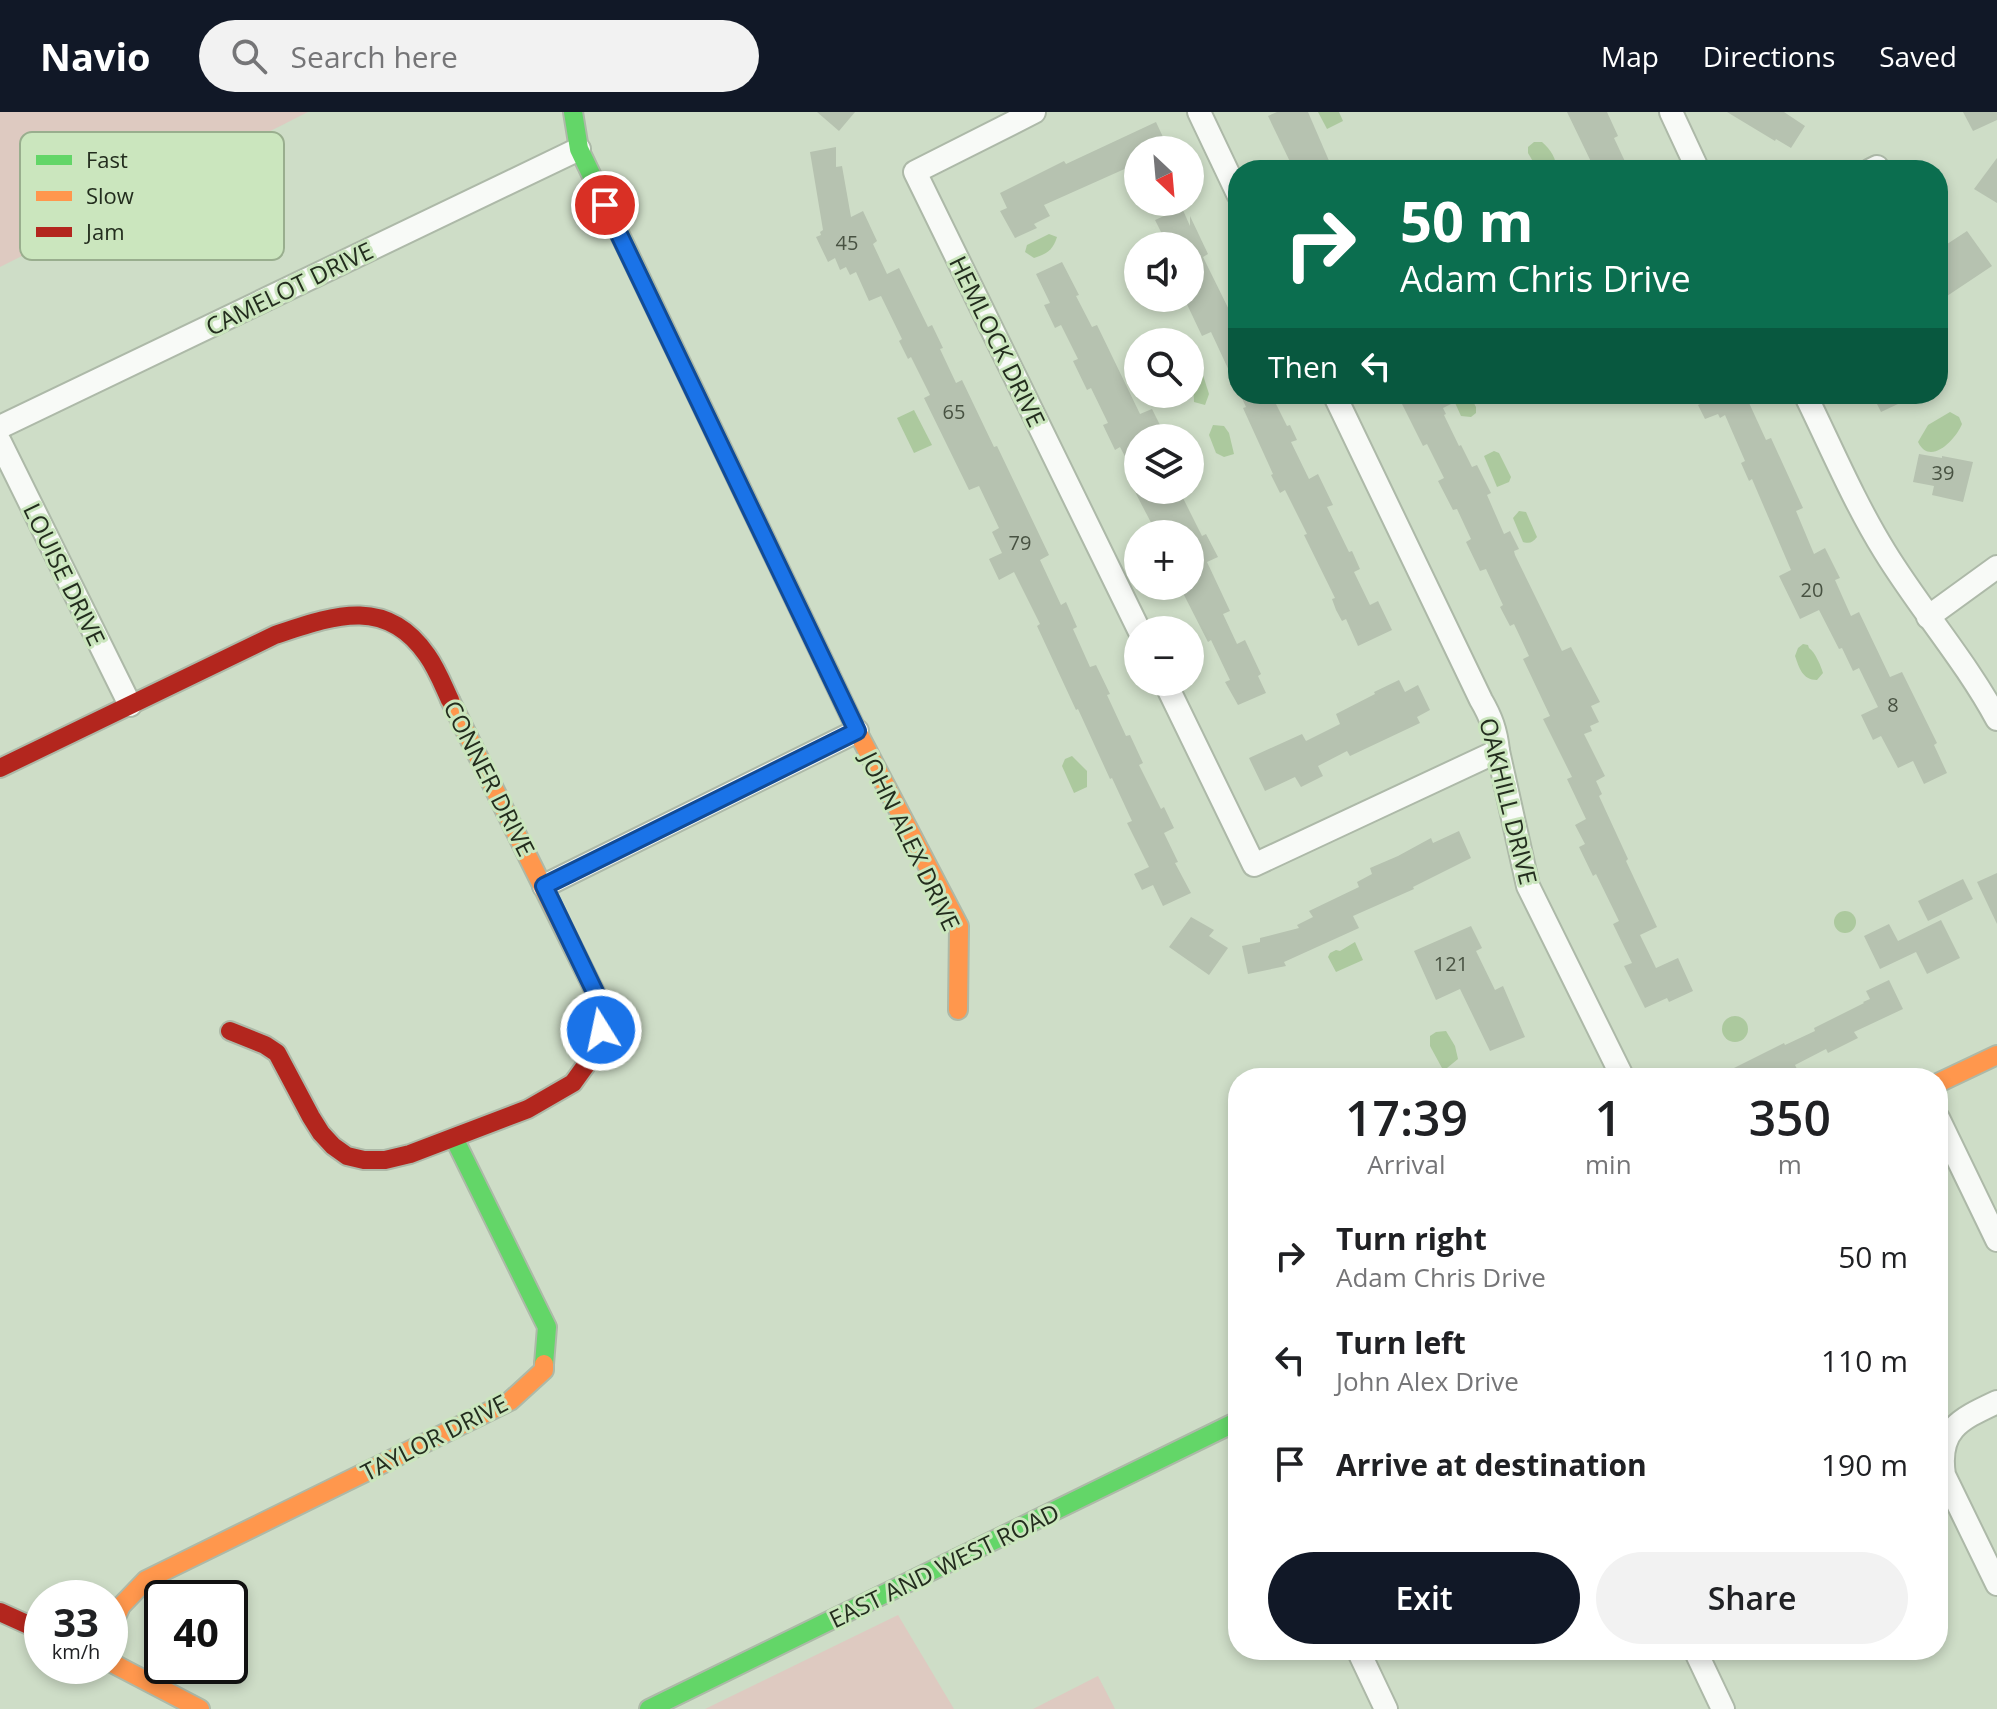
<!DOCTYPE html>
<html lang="en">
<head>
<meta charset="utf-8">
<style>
	body { margin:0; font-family:"Open Sans",sans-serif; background:#f2f2f2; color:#202124; height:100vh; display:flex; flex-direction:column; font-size:30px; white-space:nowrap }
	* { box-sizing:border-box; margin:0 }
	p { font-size:26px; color:#757577 }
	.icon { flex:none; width:44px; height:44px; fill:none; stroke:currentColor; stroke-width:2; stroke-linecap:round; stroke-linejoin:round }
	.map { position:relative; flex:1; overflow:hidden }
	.details { position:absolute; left:1228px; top:956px; width:720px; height:592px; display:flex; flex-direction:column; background:#fff; border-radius:32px; box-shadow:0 4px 12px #0003 }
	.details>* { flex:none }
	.top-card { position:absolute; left:1228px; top:48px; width:720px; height:244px; border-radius:32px; box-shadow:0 4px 12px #0003; background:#0b6e4f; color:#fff; overflow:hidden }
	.needle { width:52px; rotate:154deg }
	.tools { position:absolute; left:1124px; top:24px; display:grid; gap:16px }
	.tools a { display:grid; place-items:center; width:80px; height:80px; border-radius:50%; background:#fff; box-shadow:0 4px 12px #0003; font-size:40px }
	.speed { position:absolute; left:24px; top:1468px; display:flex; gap:16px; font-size:40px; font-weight:700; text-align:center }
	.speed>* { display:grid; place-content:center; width:104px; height:104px; border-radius:50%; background:#fff; box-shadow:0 4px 12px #0003; line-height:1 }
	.speed small { font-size:20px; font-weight:400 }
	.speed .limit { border:4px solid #111; border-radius:12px; background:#fff; color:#111 }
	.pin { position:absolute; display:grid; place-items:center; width:68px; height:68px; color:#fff; margin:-34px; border:4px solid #fff; border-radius:50%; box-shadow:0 2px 8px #0007 }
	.me { position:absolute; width:88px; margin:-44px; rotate:350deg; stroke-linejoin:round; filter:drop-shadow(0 0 6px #0008) }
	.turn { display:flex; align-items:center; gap:28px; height:168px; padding:0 40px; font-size:36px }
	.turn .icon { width:104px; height:104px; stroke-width:2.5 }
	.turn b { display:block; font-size:56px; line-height:68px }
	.then { display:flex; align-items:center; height:76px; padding:0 40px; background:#0003; gap:16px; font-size:30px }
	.eta { display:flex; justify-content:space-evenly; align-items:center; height:136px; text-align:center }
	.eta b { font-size:48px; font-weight:600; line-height:56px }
	.cta { display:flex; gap:16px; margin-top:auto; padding:16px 40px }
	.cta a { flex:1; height:92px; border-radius:48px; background:#111827; color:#fff; font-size:32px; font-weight:600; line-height:92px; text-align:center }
	.cta a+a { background:#f2f2f2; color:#202124 }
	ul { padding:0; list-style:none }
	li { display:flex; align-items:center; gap:24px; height:104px; padding:0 40px }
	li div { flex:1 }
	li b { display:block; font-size:30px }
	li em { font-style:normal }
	header { display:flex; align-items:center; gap:48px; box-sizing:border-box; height:112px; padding:0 40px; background:#111827; color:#fff }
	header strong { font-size:38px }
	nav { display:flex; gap:44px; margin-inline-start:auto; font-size:28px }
	.search { width:560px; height:72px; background:#f2f2f2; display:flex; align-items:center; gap:20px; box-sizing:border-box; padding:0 28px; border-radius:44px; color:#757577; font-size:30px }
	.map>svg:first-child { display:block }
	.green { fill:#decac1 }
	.water { fill:#acc99e }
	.building { fill:#b6c2b0 }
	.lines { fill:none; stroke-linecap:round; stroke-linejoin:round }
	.street-casing { stroke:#adb9a8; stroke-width:26 }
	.fast-casing { stroke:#adb9a8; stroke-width:22 }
	.slow-casing { stroke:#adb9a8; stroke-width:22 }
	.jam-casing { stroke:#adb9a8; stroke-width:22 }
	.street { stroke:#f8faf7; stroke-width:22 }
	.fast { stroke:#63d668; stroke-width:18 }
	.slow { stroke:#ff974d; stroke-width:18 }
	.jam { stroke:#b3261e; stroke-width:18 }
	.route-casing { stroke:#114b97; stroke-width:20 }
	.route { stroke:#1a73e8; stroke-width:14 }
	.labels { text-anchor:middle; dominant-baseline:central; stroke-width:6; stroke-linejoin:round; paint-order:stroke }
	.number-label { font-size:20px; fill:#485242 }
	.street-label { font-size:24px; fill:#232d1e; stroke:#cbe6be }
	.key { fill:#cbe6be; stroke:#99ae8e; stroke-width:2 }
	.key-label { font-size:22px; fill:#232d1e }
</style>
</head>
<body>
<header>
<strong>Navio</strong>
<div class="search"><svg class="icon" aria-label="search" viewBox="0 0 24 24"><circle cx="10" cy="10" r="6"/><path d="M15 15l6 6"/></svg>Search here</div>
<nav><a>Map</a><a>Directions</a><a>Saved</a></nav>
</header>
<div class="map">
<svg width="1997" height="1597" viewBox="0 0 1997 1597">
	<rect width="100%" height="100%" fill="#ceddc7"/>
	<g class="green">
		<path d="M0,0H308L0,155Z"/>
		<path d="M898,1503L954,1597H705Z"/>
		<path d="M1098,1564L1115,1597H1033Z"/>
	</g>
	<g class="water">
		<path d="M1318,0H1339L1343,9L1327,17Z"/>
		<path d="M1534,30H1542C1551,38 1556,46 1557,58H1538L1528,41V35Z"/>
		<path d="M1049,122L1057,125C1053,138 1047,142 1034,146L1025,140L1027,133Z"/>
		<path d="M1202,260L1209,282L1205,293L1194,290L1193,264Z"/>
		<path d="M1451,282H1469L1476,295V301L1471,305L1461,304Z"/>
		<path d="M914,298L932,333L914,341L897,306Z"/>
		<path d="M1950,300L1959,305L1962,312C1956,327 1930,355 1918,330L1928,313Z"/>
		<path d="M1213,313L1224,314L1229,321L1234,342L1224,345L1216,341L1209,323Z"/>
		<path d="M1494,339L1499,341L1511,365L1509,370L1497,375L1484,344Z"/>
		<path d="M1519,399L1526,400L1537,425C1533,430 1530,432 1523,430L1513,406Z"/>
		<path d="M1803,532L1808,533L1809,536C1815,540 1821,554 1823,561L1817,568C1802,568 1799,555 1795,544L1798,536Z"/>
		<path d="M1072,644L1087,659V675L1074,681L1062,654L1065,647Z"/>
		<circle cx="1845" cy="810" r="11"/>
		<path d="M1355,830L1363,848L1336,860L1328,845L1330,841L1336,838L1340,839Z"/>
		<circle cx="1735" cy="917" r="13"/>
		<path d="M1446,919L1455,934L1458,947L1447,956H1442L1430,934V924L1436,920Z"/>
	</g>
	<g class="building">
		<path d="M817,0H855L839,19Z"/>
		<path d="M1277,0H1308L1333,58H1294L1268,4Z"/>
		<path d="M1567,0H1607L1618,24L1614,26L1629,58H1595Z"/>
		<path d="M1727,0H1784L1805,14L1791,36L1776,27L1775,29Z"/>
		<path d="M1963,0H1997V8L1973,19Z"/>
		<path d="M1156,10L1169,38H1138V51L1044,93L1050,104L1034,112L1037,116L1015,126L1000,99L1007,96L1000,81L1064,49L1066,52Z"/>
		<path d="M836,35V55L842,54L851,105L863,99L877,129L873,132L887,162L899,156L928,215L932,213L943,236L940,237L956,271L962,268L994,335L997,334L1049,443L1040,448L1061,493L1066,490L1077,515L1073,517L1090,555L1096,553L1110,582L1107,583L1126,624L1130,623L1143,651L1139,653L1161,697L1164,695L1174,716L1164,721L1178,750L1175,751L1191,781L1163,794L1153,773L1142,778L1134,762L1149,755L1127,711L1132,709L1112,666L1110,667L1078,597L1076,598L1037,514L1040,512L1014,460L999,468L989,447L1002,441L992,420L999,416L979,374L969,378L924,286L930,283L911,245L908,247L899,229L902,227L881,184L869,189L856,160L850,163L846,155L840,158L835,146L828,150L816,125L821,123L820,120L823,118L810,40Z"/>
		<path d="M1997,46V91L1974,77Z"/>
		<path d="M1182,96L1190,114V104L1208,142L1203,145L1238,216V278L1211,220L1202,224L1184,186H1190V134H1168L1155,108Z"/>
		<path d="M1967,119L1992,154L1938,190V138Z"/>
		<path d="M1062,150L1079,183L1076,184L1092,215L1097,213L1140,302L1152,297L1161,315L1138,326V369L1120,335L1115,338L1103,313L1108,311L1091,276L1087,278L1073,249L1078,247L1061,213L1055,216L1044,193L1050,191L1036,162Z"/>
		<path d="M1240,282H1271L1287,314L1290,313L1297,328L1291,330L1309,367L1318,362L1333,393L1327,395L1349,440L1352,439L1360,457L1354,460L1370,493L1378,489L1392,518L1358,534L1346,507L1342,509L1336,498L1332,487L1335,486L1304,423L1307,422L1285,378L1280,381L1271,363L1273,362L1243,296L1246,295Z"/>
		<path d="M1397,282H1471L1443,296L1446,302L1444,303L1459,334L1461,333L1472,355L1477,353L1491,381L1487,383L1504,422L1510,419L1519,437L1514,439L1515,443L1562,539L1571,535L1600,590L1591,594L1599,610L1590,614L1592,619L1584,622L1605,664L1596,669L1602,682L1599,684L1628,747L1626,749L1657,815L1640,823L1656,856L1678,846L1693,879L1669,890L1667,886L1645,896L1624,854L1632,851L1613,812L1619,809L1596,762L1593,764L1579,735L1585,732L1575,713L1586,707L1567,667L1572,665L1543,607L1550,604L1523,547L1529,544L1514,512L1510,514L1500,495L1503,493L1486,457L1480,459L1466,430L1471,427L1457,397L1453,398L1438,369L1444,366L1427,332L1423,334Z"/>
		<path d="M1708,282H1745L1766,328L1771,326L1803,396L1796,399L1814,442L1825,436L1840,466L1835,468L1851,504L1859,500L1890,565L1902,560L1937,631L1934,633L1947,661L1924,672L1913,649L1898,656L1881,624L1873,628L1861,603L1878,595L1859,556L1853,559L1842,536L1839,537L1819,498L1800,507L1779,464L1791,458L1752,367L1749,369L1741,351L1745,349L1725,303L1720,306L1718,302L1705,307L1698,293L1711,287Z"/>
		<path d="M1872,282H1919L1881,300Z"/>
		<path d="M1919,342L1942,346V344L1973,350L1963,390L1932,383L1934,374L1913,370Z"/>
		<path d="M1134,378H1179L1202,424L1206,422L1218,445L1207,450L1230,499L1223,502L1237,532L1245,528L1261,562L1258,564L1266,581L1238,593L1225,570L1230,568L1211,528L1208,530L1183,481L1190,478V422H1157Z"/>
		<path d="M1399,568L1405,580L1418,573L1430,598L1417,605L1420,611L1350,644L1347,639L1318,654L1323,664L1301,675L1295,665L1265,679L1249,646L1302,622L1306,629L1340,612L1336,602L1375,582L1374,580Z"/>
		<path d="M1459,719L1471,746L1413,775L1414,777L1353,804L1359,816L1284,850L1286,854L1248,862L1242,834L1260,830V826L1299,816L1297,813L1313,805L1309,799L1359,775L1357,770L1372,762L1370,756L1398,744L1431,726L1433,731Z"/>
		<path d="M1997,761V812L1977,770Z"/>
		<path d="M1963,767L1973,787L1928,809L1918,789Z"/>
		<path d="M1191,805L1214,818L1209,824L1228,836L1209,863L1169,835Z"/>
		<path d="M1941,808L1960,846L1927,862L1916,840L1880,857L1864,824L1889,812L1898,829Z"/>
		<path d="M1471,814L1482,836L1476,839L1495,878L1503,874L1525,925L1490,939L1460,877L1436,888L1414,839Z"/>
		<path d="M1889,868L1903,897L1854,920L1858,926L1828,941L1826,937L1795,953L1797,957L1778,966H1714L1784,931L1785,933L1815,919L1814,916L1864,891L1863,890L1870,887L1866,879Z"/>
	</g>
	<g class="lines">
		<g class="street-casing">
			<g id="street">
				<path d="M1034,0L915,60L1139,518"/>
				<path d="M1199,0L1238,82"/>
				<path d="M1671,0L1698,58"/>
				<path d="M1871,58L1877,55"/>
				<path d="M1334,282L1481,588C1491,605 1496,619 1498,639L1528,774L1623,966"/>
				<path d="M1805,282C1831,335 1854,390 1885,440C1920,497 1965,548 1997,607"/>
				<path d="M0,315L579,37"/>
				<path d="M0,330L130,593"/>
				<path d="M1928,505L1997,455"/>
				<path d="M1165,570L1254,753L1498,639"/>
				<path d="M544,774L857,619"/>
				<path d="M1938,1006L1997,1128"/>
				<path d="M1997,1290C1961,1307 1937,1317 1944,1363L1997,1472"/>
				<path d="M1358,1538L1386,1597"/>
				<path d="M1695,1538L1723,1597"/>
			</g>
		</g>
		<g class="fast-casing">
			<g id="fast">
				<path d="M573,0L579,37L829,560"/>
				<path d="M454,1026L547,1215L544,1252"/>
				<path d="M649,1597L1238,1309"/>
			</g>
		</g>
		<g class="slow-casing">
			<g id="slow">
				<path d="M829,560L857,619L959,814L958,898"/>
				<path d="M450,588L596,882L601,918L586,953"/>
				<path d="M1938,971L1997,943"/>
				<path d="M110,1518L121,1494L146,1468L510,1289L544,1258V1252"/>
				<path d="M110,1550L200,1597"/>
			</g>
		</g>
		<g class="jam-casing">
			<g id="jam">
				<path d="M0,656L275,523C332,504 386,483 427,543C437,557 443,573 450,588"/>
				<path d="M230,919L265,933L277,941L311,1005L321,1021L333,1034L347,1044L364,1048H385L410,1042L528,997L573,971L586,953"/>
				<path d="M0,1500L42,1519"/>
			</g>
		</g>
		<use href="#street" class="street"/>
		<use href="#fast" class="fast"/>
		<use href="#slow" class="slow"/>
		<use href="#jam" class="jam"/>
	</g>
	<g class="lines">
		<g class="route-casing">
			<path id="route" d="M601,918L596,882L544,774L857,619L605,93"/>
		</g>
		<use href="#route" class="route"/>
	</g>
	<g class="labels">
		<g class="number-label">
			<text x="847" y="130">45</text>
			<text x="954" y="299">65</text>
			<text x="1943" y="360">39</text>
			<text x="1020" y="430">79</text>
			<text x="1812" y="477">20</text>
			<text x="1893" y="592">8</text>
			<text x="1451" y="851">121</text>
		</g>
		<g class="street-label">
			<text transform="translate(289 176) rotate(-26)">CAMELOT DRIVE</text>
			<text transform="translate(998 229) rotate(64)">HEMLOCK DRIVE</text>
			<text transform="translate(65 462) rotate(64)">LOUISE DRIVE</text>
			<text transform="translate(490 666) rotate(63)">CONNER DRIVE</text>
			<text transform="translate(1509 689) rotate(76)">OAKHILL DRIVE</text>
			<text transform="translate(911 729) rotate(64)">JOHN ALEX DRIVE</text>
			<text transform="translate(434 1325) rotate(-27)">TAYLOR DRIVE</text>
			<text transform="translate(944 1453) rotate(-26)">EAST AND WEST ROAD</text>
		</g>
	</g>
	<rect x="20" y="20" width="264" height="128" rx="12" class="key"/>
	<rect x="36" y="43" width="36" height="10" fill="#63d668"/>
	<rect x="36" y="79" width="36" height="10" fill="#ff974d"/>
	<rect x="36" y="115" width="36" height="10" fill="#b3261e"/>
	<g class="key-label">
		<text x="86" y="56">Fast</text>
		<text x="86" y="92">Slow</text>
		<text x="86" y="128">Jam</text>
	</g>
</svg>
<div class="tools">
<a><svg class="needle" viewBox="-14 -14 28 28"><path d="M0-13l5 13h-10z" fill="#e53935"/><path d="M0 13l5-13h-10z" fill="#757577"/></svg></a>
<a><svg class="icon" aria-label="sound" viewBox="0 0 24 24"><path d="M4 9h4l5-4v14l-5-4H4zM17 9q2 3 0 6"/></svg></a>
<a><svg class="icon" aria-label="search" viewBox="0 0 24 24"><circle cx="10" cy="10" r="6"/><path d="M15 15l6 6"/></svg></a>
<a><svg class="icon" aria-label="layers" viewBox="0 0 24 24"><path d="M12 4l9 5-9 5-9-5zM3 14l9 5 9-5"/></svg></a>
<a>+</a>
<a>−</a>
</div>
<div class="speed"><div>33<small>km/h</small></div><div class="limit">40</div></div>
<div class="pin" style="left:605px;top:93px;background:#d93025"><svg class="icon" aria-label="arrive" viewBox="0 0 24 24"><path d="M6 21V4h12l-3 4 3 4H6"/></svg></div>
<svg class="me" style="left:601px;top:918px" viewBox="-20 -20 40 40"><circle r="17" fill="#1a73e8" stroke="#fff" stroke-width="3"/><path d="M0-11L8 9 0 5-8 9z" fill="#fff"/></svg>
<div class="top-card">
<div class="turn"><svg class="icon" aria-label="right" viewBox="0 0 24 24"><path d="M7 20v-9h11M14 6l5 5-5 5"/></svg><div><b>50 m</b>Adam Chris Drive</div></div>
<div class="then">Then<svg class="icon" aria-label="left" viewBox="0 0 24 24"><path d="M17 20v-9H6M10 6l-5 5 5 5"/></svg></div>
</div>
<section class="details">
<div class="eta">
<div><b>17:39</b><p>Arrival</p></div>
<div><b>1</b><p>min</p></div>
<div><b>350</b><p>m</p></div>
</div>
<ul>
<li><svg class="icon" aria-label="right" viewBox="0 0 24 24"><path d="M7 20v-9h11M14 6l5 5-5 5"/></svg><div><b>Turn right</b><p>Adam Chris Drive</p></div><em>50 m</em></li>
<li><svg class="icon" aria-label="left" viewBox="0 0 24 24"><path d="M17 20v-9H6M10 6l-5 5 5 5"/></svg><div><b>Turn left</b><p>John Alex Drive</p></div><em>110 m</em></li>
<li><svg class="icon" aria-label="arrive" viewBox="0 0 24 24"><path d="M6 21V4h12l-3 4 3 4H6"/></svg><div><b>Arrive at destination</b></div><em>190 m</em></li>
</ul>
<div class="cta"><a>Exit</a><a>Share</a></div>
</section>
</div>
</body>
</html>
